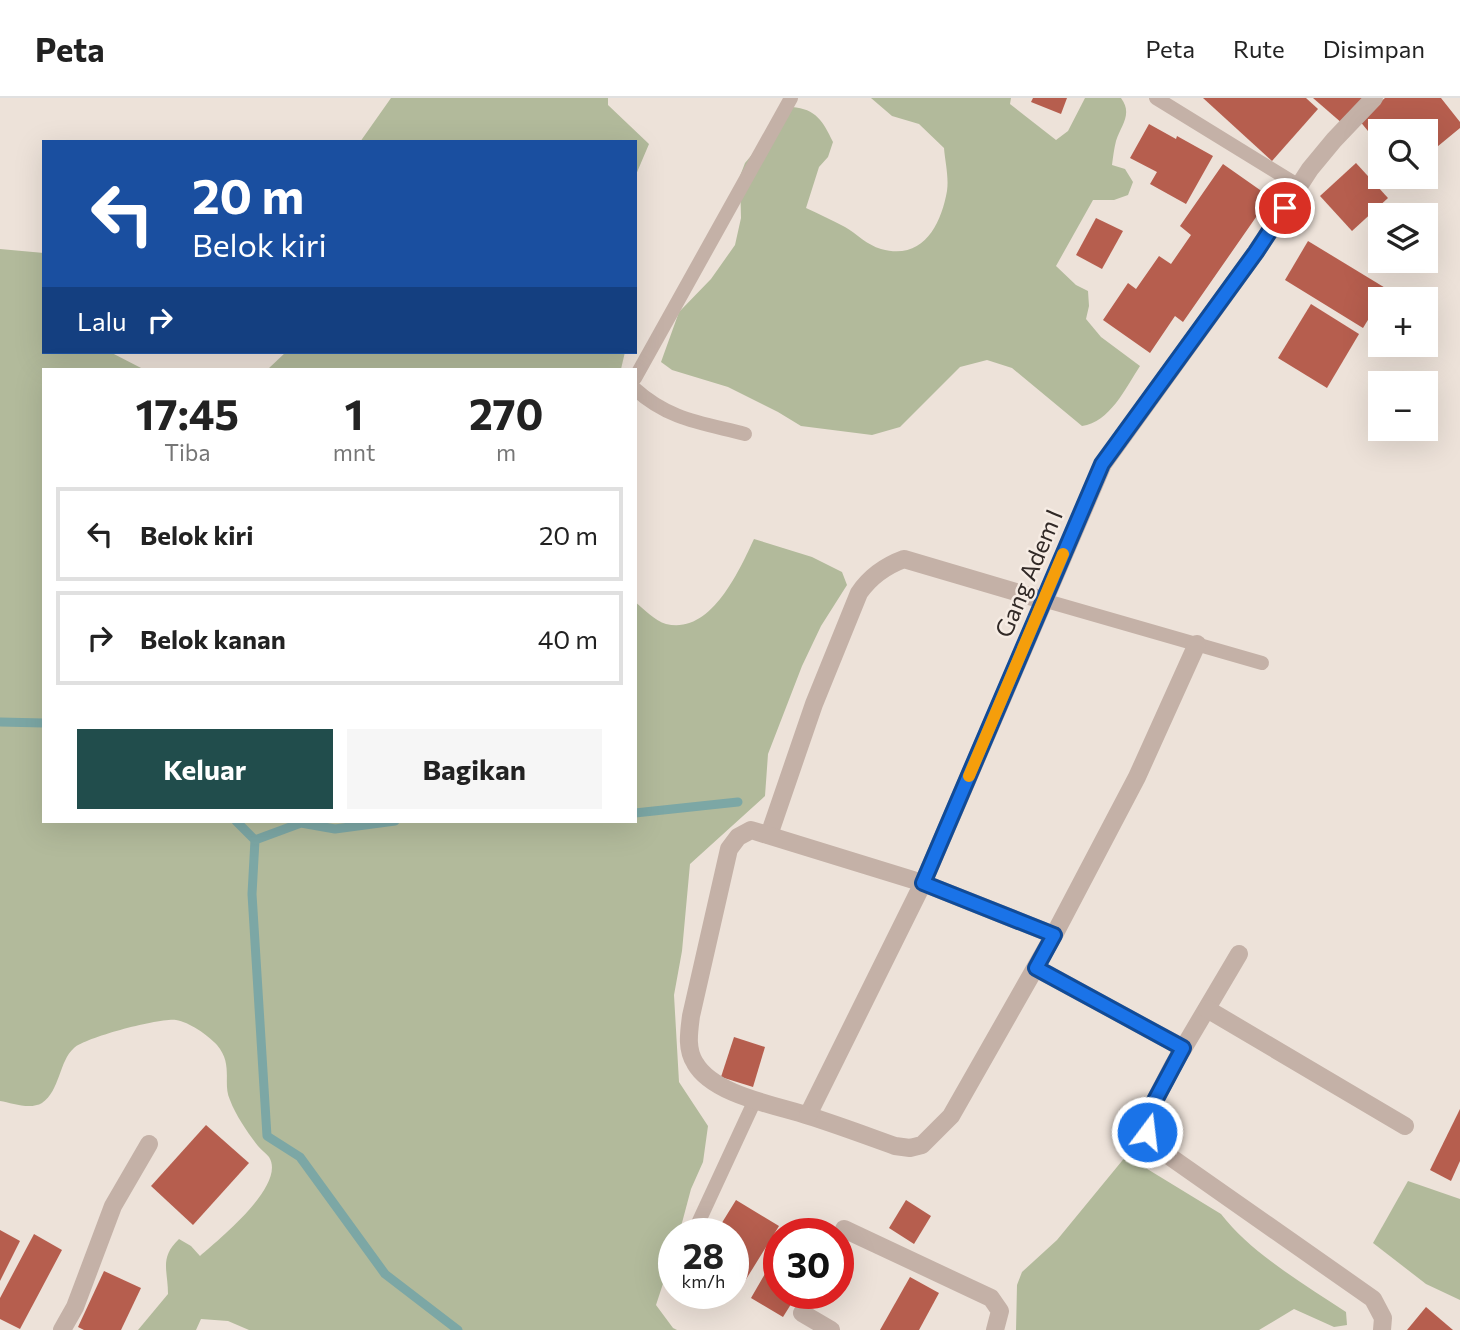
<!DOCTYPE html>
<html lang="id">
<head>
<meta charset="utf-8">
<style>
	body { margin:0; font-family:Commissioner,sans-serif; background:#f6f6f6; color:#222; height:100vh; display:flex; flex-direction:column; font-size:26px; white-space:nowrap }
	* { box-sizing:border-box; margin:0 }
	p { font-size:23px; color:#767676 }
	.icon { flex:none; width:38px; height:38px; fill:none; stroke:currentColor; stroke-width:2; stroke-linecap:round; stroke-linejoin:round }
	.map { position:relative; flex:1; overflow:hidden }
	.drawer { position:absolute; left:42px; top:270px; width:595px; height:455px; display:flex; flex-direction:column; background:#fff; border-radius:0px; box-shadow:0 7px 28px #0002 }
	.drawer>* { flex:none }
	.banner { position:absolute; left:42px; top:42px; width:595px; height:214px; border-radius:0px; box-shadow:0 7px 28px #0002; background:#1a4fa0; color:#fff; overflow:hidden }
	.controls { position:absolute; left:1368px; top:21px; display:grid; gap:14px }
	.controls a { display:grid; place-items:center; width:70px; height:70px; border-radius:0px; background:#fff; box-shadow:0 7px 28px #0002; font-size:35px }
	.speed { position:absolute; left:658px; top:1120px; display:flex; gap:14px; font-size:35px; font-weight:700; text-align:center }
	.speed>* { display:grid; place-content:center; width:91px; height:91px; border-radius:50%; background:#fff; box-shadow:0 7px 28px #0002; line-height:1 }
	.speed small { font-size:18px; font-weight:400 }
	.speed .limit { border:10px solid #d22; background:#fff; color:#111 }
	.pin { position:absolute; display:grid; place-items:center; width:60px; height:60px; color:#fff; margin:-30px; border:4px solid #fff; border-radius:50%; box-shadow:0 2px 7px #0007 }
	.me { position:absolute; width:77px; margin:-38px; rotate:15deg; stroke-linejoin:round; filter:drop-shadow(0 0 5px #0008) }
	.turn { display:flex; align-items:center; gap:24px; height:147px; padding:0 35px; font-size:32px }
	.turn .icon { width:91px; height:91px; stroke-width:2.5 }
	.turn b { display:block; font-size:49px; line-height:60px }
	.then { display:flex; align-items:center; height:66px; padding:0 35px; background:#0003; gap:14px; font-size:26px }
	.eta { display:flex; justify-content:space-evenly; align-items:center; height:119px; text-align:center }
	.eta b { font-size:42px; font-weight:700; line-height:49px }
	.cta { display:flex; gap:14px; margin-top:auto; padding:14px 35px }
	.cta a { flex:1; height:80px; border-radius:0px; background:#214d4c; color:#fff; font-size:28px; font-weight:700; line-height:80px; text-align:center }
	.cta a+a { background:#f6f6f6; color:#222 }
	ul { padding:0; list-style:none }
	li { display:flex; align-items:center; gap:21px; height:94px; margin:0 14px 10px; padding:0 21px; border:4px solid #e0e0e0; border-radius:0px }
	li div { flex:1 }
	li b { display:block; font-size:26px }
	li em { font-style:normal }
	header { display:flex; align-items:center; gap:42px; box-sizing:border-box; height:98px; padding:0 35px; background:#fff; border-bottom:2px solid #e0e0e0 }
	header strong { font-size:33px }
	nav { display:flex; gap:38px; margin-inline-start:auto; font-size:24px }
	.map>svg:first-child { display:block }
	.green { fill:#b2ba9b }
	.lines { fill:none; stroke-linecap:round; stroke-linejoin:round }
	.stream { stroke:#7ca7a5; stroke-width:9 }
	.building { fill:#b65e4e }
	.lane { stroke:#c4b1a7; stroke-width:14 }
	.street { stroke:#c4b1a7; stroke-width:18 }
	.route-casing { stroke:#114b97; stroke-width:18 }
	.route { stroke:#1a73e8; stroke-width:12 }
	.slow { stroke:#f59e0b; stroke-width:12 }
	.labels { text-anchor:middle; dominant-baseline:central; stroke-width:5; stroke-linejoin:round; paint-order:stroke }
	.street-label { font-size:24px; fill:#312926; stroke:#f6ece4 }
</style>
</head>
<body>
<header>
<strong>Peta</strong>
<nav><a>Peta</a><a>Rute</a><a>Disimpan</a></nav>
</header>
<div class="map">
<svg width="1460" height="1232" viewBox="0 0 1460 1232">
	<rect width="100%" height="100%" fill="#ede2d9"/>
	<g class="green">
		<path d="M391,0H608V7L649,46L635,79V44H360Z"/>
		<path d="M871,0H1011L1010,6L1056,42L1068,33L1085,0H1121C1133,16 1121,27 1116,43C1114,51 1113,59 1112,67L1125,71L1133,84L1128,97L1114,102H1093L1056,168L1076,187L1088,193L1089,208L1086,221L1101,239L1140,268C1125,291 1110,324 1082,328L1012,270L987,262L960,269L900,329L872,337L801,328L778,314L728,289L672,272L661,264L679,214L711,181L735,147L741,120L740,78L745,65L792,9C816,11 823,23 833,44L828,59L819,69L806,110C819,116 832,122 845,129C857,136 867,147 881,151C923,163 941,127 947,93C949,79 945,63 944,50L919,26L892,18Z"/>
		<path d="M0,151L44,155V254H110L143,271H44V723H635V504C644,511 655,523 666,526C711,537 739,473 754,441L812,459L842,474L847,487L821,528L802,568L768,656L765,698L690,766L682,853L674,897L679,984L708,1028L703,1064L691,1091L679,1136H674V1152L656,1207L673,1230L677,1232H249L228,1223L201,1221L196,1232H138L168,1196C168,1172 159,1160 179,1141L191,1148L200,1158C218,1142 287,1087 269,1059C266,1055 261,1052 258,1048C248,1035 236,1018 230,1002C222,985 234,967 217,947C208,937 189,924 176,922C159,920 87,939 74,950C59,963 60,993 42,1005C30,1012 12,1005 0,1003Z"/>
		<path d="M286,254H625L621,271H268Z"/>
		<path d="M1126,1058L1221,1116C1252,1156 1304,1186 1346,1214L1347,1227L1334,1229L1294,1211L1259,1232H1016L1017,1187L1022,1174L1057,1142Z"/>
		<path d="M1408,1083L1460,1101V1202L1426,1186L1373,1145Z"/>
	</g>
	<g class="lines">
		<g class="stream">
			<path d="M0,624L44,625"/>
			<path d="M635,715L738,704"/>
			<path d="M236,723L255,742L252,796L267,1038L300,1059L385,1176L458,1232"/>
			<path d="M255,742L301,725L335,731L395,723"/>
		</g>
	</g>
	<g class="building">
		<path d="M1033,0H1067L1061,16L1031,4Z"/>
		<path d="M1203,0H1306L1318,11L1272,63Z"/>
		<path d="M1313,0H1366L1343,26Z"/>
		<path d="M1385,0H1441L1460,24V30L1426,58V33H1381V49L1359,22Z"/>
		<path d="M1149,26L1176,41L1177,38L1213,58L1186,106L1150,86L1157,74L1130,60Z"/>
		<path d="M1356,65L1388,100L1352,133L1320,98Z"/>
		<path d="M1223,66L1270,99L1183,224L1175,218L1150,255L1103,222L1128,185L1136,191L1159,158L1171,166L1191,137L1180,128Z"/>
		<path d="M1096,120L1123,133L1102,171L1076,157Z"/>
		<path d="M1308,143L1387,191L1363,230L1285,182Z"/>
		<path d="M1311,206L1359,236L1327,290L1278,260Z"/>
		<path d="M734,939L765,949L753,989L721,979Z"/>
		<path d="M1460,1011V1063L1451,1083L1430,1072Z"/>
		<path d="M206,1027L249,1065L193,1127L151,1088Z"/>
		<path d="M736,1102L779,1128L745,1183L733,1176V1136H715Z"/>
		<path d="M906,1102L931,1118L914,1146L889,1130Z"/>
		<path d="M0,1132L20,1143L0,1183Z"/>
		<path d="M34,1136L62,1152L20,1231L0,1221V1200Z"/>
		<path d="M770,1167L779,1172V1195H798L783,1219L751,1200Z"/>
		<path d="M104,1173L141,1190L121,1232H84L78,1229Z"/>
		<path d="M910,1179L939,1195L919,1232H880Z"/>
		<path d="M1426,1209L1453,1232H1407Z"/>
	</g>
	<g class="lines">
		<g class="lane">
			<path d="M1156,0L1299,88"/>
			<path d="M635,280L791,0"/>
			<path d="M635,291C669,322 703,325 745,336"/>
			<path d="M1043,502L1262,565"/>
			<path d="M693,1136L755,1002"/>
		</g>
		<g class="street">
			<path d="M769,737L814,606L859,495C870,479 885,468 904,461L1043,502"/>
			<path d="M1054,837L923,785L751,732L738,739L729,751L691,918C689,934 686,951 695,965C713,997 776,1007 809,1018C838,1027 867,1038 895,1048L910,1050L922,1047L951,1018L1054,837L1137,679L1197,546"/>
			<path d="M1239,856L1174,966L1151,1010L1147,1034L1159,1051L1373,1201L1383,1220L1382,1232"/>
			<path d="M1036,870L1183,950"/>
			<path d="M1207,911L1405,1028"/>
			<path d="M808,1017L923,785L1103,366L1256,154L1310,71L1334,42L1374,0"/>
			<path d="M844,1131L991,1200L1000,1213L995,1232"/>
			<path d="M802,1215L831,1232"/>
			<path d="M62,1232L75,1209L113,1108L149,1046"/>
		</g>
	</g>
	<g class="lines">
		<g class="route-casing">
			<path id="route" d="M1147,1034L1151,1010L1183,950L1036,870L1054,837L923,785L1102,366L1256,154L1285,110"/>
		</g>
		<use href="#route" class="route"/>
		<path class="slow" d="M969,678L1063,456"/>
	</g>
	<g class="labels">
		<g class="street-label">
			<text transform="translate(1028 475) rotate(-67)">Gang Adem I</text>
		</g>
	</g>
</svg>
<div class="controls">
<a><svg class="icon" aria-label="search" viewBox="0 0 24 24"><circle cx="10" cy="10" r="6"/><path d="M15 15l6 6"/></svg></a>
<a><svg class="icon" aria-label="layers" viewBox="0 0 24 24"><path d="M12 4l9 5-9 5-9-5zM3 14l9 5 9-5"/></svg></a>
<a>+</a>
<a>−</a>
</div>
<div class="speed"><div>28<small>km/h</small></div><div class="limit">30</div></div>
<div class="pin" style="left:1285px;top:110px;background:#d93025"><svg class="icon" aria-label="arrive" viewBox="0 0 24 24"><path d="M6 21V4h12l-3 4 3 4H6"/></svg></div>
<svg class="me" style="left:1147px;top:1034px" viewBox="-20 -20 40 40"><circle r="17" fill="#1a73e8" stroke="#fff" stroke-width="3"/><path d="M0-11L8 9 0 5-8 9z" fill="#fff"/></svg>
<div class="banner">
<div class="turn"><svg class="icon" aria-label="left" viewBox="0 0 24 24"><path d="M17 20v-9H6M10 6l-5 5 5 5"/></svg><div><b>20 m</b>Belok kiri</div></div>
<div class="then">Lalu<svg class="icon" aria-label="right" viewBox="0 0 24 24"><path d="M7 20v-9h11M14 6l5 5-5 5"/></svg></div>
</div>
<section class="drawer">
<div class="eta">
<div><b>17:45</b><p>Tiba</p></div>
<div><b>1</b><p>mnt</p></div>
<div><b>270</b><p>m</p></div>
</div>
<ul>
<li><svg class="icon" aria-label="left" viewBox="0 0 24 24"><path d="M17 20v-9H6M10 6l-5 5 5 5"/></svg><div><b>Belok kiri</b></div><em>20 m</em></li>
<li><svg class="icon" aria-label="right" viewBox="0 0 24 24"><path d="M7 20v-9h11M14 6l5 5-5 5"/></svg><div><b>Belok kanan</b></div><em>40 m</em></li>
</ul>
<div class="cta"><a>Keluar</a><a>Bagikan</a></div>
</section>
</div>
</body>
</html>
